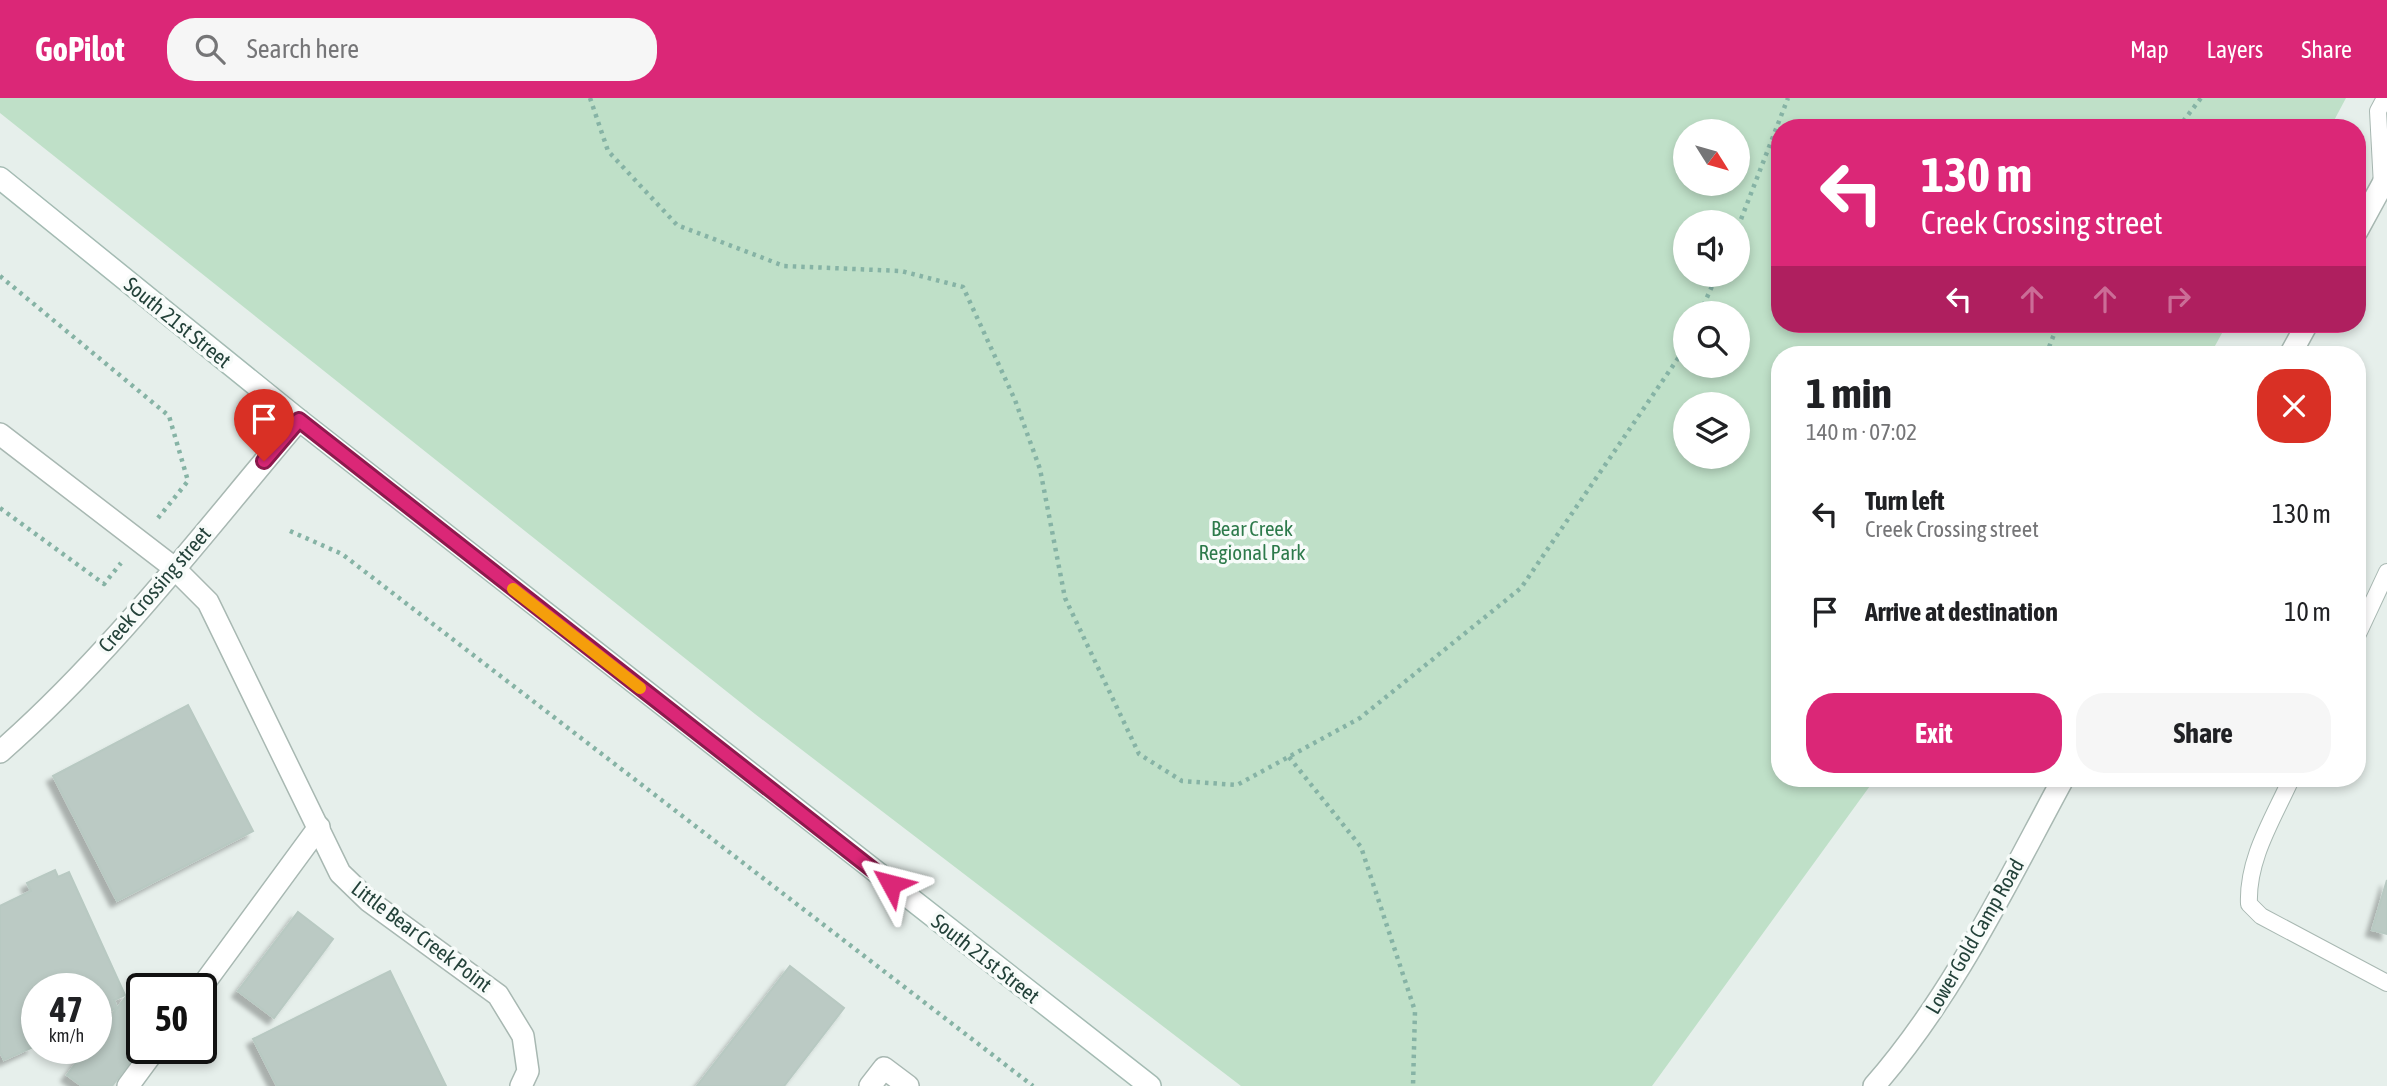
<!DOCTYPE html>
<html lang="en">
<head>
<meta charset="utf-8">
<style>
	body { margin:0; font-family:"Asap Condensed",sans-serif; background:#f6f6f6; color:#202124; height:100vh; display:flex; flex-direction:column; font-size:26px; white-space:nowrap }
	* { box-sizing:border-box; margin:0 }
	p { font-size:23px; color:#757577 }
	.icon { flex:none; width:38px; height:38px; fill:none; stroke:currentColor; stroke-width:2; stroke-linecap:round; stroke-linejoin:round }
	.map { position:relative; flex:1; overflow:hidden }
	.sheet { position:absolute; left:1771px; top:248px; width:595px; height:441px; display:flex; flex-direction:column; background:#fff; border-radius:28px; box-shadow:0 4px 10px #0003 }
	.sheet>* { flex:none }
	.top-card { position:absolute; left:1771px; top:21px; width:595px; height:214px; border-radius:28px; box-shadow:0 4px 10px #0003; background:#db2777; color:#fff; overflow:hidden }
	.needle { width:46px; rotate:127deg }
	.buttons { position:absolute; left:1673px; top:21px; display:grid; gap:14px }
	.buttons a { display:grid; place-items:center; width:77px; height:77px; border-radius:50%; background:#fff; box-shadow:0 4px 10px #0003; font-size:35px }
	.speed { position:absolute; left:21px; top:875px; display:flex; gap:14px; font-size:35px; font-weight:700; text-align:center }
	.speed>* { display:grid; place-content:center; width:91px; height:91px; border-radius:50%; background:#fff; box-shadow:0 4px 10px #0003; line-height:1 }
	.speed small { font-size:18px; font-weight:400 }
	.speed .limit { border:4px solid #111; border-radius:10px; background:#fff; color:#111 }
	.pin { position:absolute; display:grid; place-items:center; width:60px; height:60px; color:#fff; margin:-72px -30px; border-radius:50% 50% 50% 0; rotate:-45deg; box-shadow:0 0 7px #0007 }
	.pin .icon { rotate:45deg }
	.me { position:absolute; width:77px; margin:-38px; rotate:308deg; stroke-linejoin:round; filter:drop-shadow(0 0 5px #0008) }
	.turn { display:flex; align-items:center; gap:24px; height:147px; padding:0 35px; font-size:32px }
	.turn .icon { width:91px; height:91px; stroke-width:2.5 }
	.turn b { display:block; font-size:49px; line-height:60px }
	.lanes { display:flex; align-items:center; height:66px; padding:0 35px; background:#0003; justify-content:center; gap:35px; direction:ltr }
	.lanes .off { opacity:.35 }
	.round { display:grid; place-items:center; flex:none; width:74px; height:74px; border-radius:28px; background:#f6f6f6 }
	.head { display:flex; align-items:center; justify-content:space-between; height:119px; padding:0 35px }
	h1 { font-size:42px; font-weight:700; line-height:52px }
	.action { display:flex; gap:14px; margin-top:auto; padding:14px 35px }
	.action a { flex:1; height:80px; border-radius:28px; background:#db2777; color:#fff; font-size:28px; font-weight:700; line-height:80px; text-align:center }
	.action a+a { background:#f6f6f6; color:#202124 }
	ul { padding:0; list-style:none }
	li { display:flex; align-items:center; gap:21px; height:98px; padding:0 35px }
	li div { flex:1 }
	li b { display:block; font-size:26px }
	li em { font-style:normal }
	header { display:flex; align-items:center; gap:42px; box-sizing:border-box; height:98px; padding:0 35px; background:#db2777; color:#fff }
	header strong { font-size:33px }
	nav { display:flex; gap:38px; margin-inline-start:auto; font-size:24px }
	.search { width:490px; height:63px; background:#f6f6f6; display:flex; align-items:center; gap:18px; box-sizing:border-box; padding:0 24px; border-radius:28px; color:#757577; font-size:26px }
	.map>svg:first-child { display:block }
	.green { fill:#bfe0c8; fill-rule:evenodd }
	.building { fill:#bbcac4; stroke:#b8c9c2; stroke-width:2; filter:url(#shadow) }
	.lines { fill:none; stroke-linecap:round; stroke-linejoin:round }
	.service-casing { stroke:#a8b8b2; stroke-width:18 }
	.minor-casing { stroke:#a8b8b2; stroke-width:24 }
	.tertiary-casing { stroke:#a8b8b2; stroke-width:24 }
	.secondary-casing { stroke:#a4bbb3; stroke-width:24 }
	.path { stroke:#86b3a5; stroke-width:4.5; stroke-dasharray:3.5 5; stroke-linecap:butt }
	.service { stroke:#fff; stroke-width:16 }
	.minor { stroke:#fff; stroke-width:21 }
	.tertiary { stroke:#fff; stroke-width:21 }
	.secondary { stroke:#fff; stroke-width:21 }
	.route-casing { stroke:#8e194d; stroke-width:18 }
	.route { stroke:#db2777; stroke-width:12 }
	.slow { stroke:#f59e0b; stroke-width:12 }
	.labels { text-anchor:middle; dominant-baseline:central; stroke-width:7; stroke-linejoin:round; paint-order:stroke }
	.street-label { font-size:21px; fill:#24423a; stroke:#f7fbf9 }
	.park-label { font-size:21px; fill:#2d7a4b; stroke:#f7fbf9 }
</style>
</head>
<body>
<header>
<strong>GoPilot</strong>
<div class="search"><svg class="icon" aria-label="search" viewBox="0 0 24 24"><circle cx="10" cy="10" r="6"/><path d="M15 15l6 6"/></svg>Search here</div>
<nav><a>Map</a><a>Layers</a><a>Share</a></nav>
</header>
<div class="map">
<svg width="2387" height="988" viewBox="0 0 2387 988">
	<defs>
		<filter id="shadow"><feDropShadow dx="-6" dy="6" stdDeviation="2" flood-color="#0004"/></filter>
	</defs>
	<rect width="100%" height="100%" fill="#e6efeb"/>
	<path class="green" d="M0,0H2346L2330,30H1780V226H2227L2210,257H1780V681H1875L1652,988H1241L755,616L0,15ZM1685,33H1738V86H1685ZM1685,124H1738V177H1685ZM1685,215H1738V268H1685ZM1685,306H1738V359H1685Z"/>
	<g class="building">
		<path d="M188,607L253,733L117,803L53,678Z"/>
		<path d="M55,772L58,779L69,774L125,897L114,902L117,910L96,919V891H37V937L29,941L33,949L4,962L0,954V808L31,793L27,785Z"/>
		<path d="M2387,782V836L2372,832Z"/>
		<path d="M298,814L333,841L274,920L238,893Z"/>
		<path d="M790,868L844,910L784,988H697Z"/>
		<path d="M390,873L446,988H277L253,941Z"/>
		<path d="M128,896L142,906V948L112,988H82L67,977L87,950H96V937Z"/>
	</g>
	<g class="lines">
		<g class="service-casing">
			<g id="service">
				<path d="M2382,88L2378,13L2385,0"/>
				<path d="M2357,538L2387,474"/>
				<path d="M2291,681C2273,721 2247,761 2249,806L2261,818L2387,885"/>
			</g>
		</g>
		<g class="minor-casing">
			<g id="minor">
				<path d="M0,336L173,469L208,504L340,775L369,803L498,897L523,938L528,973L521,988"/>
				<path d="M0,654C112,556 203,435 299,322"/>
				<path d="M200,891L319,729"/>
				<path d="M128,988L156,950"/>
				<path d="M870,988L884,970L908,988"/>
			</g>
		</g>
		<g class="tertiary-casing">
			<g id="tertiary">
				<path d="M2357,133L2387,78"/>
				<path d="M2290,257L2307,226"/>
				<path d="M1874,988C1953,898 2006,786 2063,681"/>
			</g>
		</g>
		<g class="secondary-casing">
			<path id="secondary" d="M0,80L299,322L1150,988"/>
		</g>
		<g class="path">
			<path d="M590,0L608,53L677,127L784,168L901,173L963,189L1015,302L1040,371L1065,500L1139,656L1182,683L1237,687L1360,620L1521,490L1685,250"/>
			<path d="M2178,30L2201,0"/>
			<path d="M1738,129L1788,0"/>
			<path d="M0,178L169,318L188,383L158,420"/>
			<path d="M1700,215L1717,177"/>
			<path d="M2046,257L2058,226"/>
			<path d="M0,410L104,486L121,465"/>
			<path d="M290,433L342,456L1033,988"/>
			<path d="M1289,659L1361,749L1415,913L1413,988"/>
		</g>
		<use href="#service" class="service"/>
		<use href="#minor" class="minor"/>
		<use href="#tertiary" class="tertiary"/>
		<use href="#secondary" class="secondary"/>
	</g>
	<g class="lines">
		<g class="route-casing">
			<path id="route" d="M264,363L299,322L891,786"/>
		</g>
		<use href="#route" class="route"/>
		<path class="slow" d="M513,491L640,590"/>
	</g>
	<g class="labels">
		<g class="street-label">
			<text transform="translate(178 224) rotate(39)">South 21st Street</text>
			<text transform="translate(154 491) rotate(-49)">Creek Crossing street</text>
			<text transform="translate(422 838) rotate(37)">Little Bear Creek Point</text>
			<text transform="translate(1974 838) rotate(-60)">Lower Gold Camp Road</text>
			<text transform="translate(986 860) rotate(38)">South 21st Street</text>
		</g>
		<g class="park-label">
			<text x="1252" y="430">Bear Creek<tspan x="1252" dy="24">Regional Park</tspan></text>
		</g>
	</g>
</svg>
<div class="buttons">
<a><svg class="needle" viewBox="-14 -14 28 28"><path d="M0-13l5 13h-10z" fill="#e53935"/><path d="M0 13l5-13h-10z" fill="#757577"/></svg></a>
<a><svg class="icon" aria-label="sound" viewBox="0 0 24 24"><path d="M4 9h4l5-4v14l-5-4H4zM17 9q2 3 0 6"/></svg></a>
<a><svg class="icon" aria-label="search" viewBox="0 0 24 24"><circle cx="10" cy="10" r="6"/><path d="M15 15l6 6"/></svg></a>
<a><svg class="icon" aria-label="layers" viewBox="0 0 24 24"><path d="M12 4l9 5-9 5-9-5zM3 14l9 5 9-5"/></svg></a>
</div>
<div class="speed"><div>47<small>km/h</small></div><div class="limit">50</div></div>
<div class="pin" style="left:264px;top:363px;background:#d93025"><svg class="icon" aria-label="arrive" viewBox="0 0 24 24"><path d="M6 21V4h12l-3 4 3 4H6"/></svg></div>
<svg class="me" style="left:891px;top:786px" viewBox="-20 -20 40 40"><path d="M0-17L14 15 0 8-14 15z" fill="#db2777" stroke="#fff" stroke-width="4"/></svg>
<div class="top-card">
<div class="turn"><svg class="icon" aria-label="left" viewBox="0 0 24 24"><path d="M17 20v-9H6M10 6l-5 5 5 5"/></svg><div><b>130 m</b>Creek Crossing street</div></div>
<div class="lanes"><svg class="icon" aria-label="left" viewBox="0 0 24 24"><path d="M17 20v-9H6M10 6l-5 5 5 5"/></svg><svg class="icon off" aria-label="ahead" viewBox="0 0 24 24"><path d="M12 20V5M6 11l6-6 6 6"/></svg><svg class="icon off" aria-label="ahead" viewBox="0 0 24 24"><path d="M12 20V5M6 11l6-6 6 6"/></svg><svg class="icon off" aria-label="right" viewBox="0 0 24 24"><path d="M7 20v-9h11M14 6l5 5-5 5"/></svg></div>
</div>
<section class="sheet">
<div class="head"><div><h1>1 min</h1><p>140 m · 07:02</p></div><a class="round" style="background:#d93025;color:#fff"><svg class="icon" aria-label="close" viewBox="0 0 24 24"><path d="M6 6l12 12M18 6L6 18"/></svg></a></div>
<ul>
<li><svg class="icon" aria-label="left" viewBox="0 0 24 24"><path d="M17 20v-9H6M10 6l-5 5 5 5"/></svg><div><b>Turn left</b><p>Creek Crossing street</p></div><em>130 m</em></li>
<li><svg class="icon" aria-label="arrive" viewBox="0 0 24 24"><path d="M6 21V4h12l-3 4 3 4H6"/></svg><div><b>Arrive at destination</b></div><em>10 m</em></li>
</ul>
<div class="action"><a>Exit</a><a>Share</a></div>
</section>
</div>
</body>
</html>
